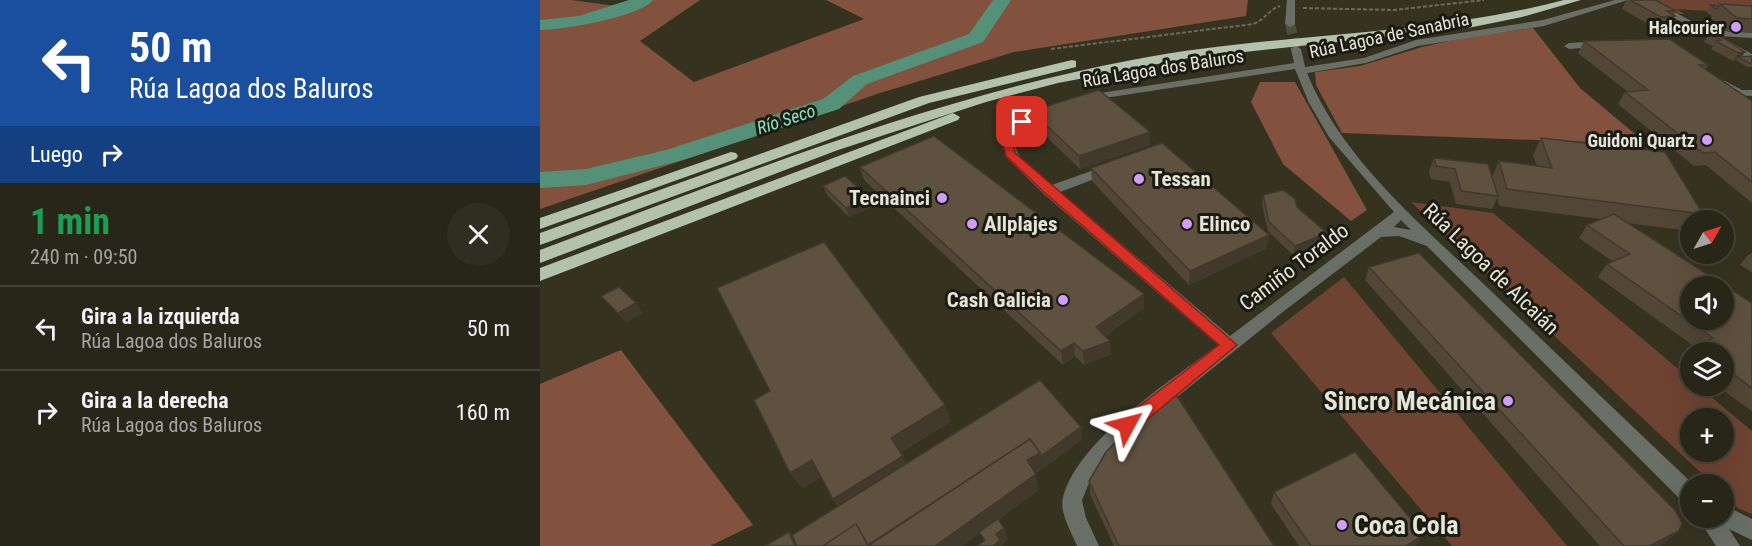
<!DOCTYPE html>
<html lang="es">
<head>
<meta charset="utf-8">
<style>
	body { margin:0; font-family:"Roboto Condensed",sans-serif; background:#302e21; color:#f1f3f6; height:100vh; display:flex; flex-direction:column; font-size:22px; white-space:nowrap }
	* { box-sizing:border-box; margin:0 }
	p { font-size:20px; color:#a5a5a2 }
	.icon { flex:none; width:33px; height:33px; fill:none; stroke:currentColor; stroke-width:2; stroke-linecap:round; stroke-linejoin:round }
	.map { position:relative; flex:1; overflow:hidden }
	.panel { display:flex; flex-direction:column; background:#282618; width:540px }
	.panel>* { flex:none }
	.hud { background:#1a4fa0; color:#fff; overflow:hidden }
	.needle { width:39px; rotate:51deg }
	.fabs { position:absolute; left:1140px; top:210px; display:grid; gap:12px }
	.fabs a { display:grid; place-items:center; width:54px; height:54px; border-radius:50%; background:#282618; box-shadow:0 6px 24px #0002,0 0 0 2px #444337; font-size:30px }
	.pin { position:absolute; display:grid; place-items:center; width:51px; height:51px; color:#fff; margin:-26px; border-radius:12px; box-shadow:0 3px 9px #0006 }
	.me { position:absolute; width:66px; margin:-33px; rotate:52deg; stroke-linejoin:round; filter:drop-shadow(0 0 4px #0008) }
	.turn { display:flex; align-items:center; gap:21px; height:126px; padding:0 30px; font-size:27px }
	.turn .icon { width:78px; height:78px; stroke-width:2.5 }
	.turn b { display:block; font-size:42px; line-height:51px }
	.then { display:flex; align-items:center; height:57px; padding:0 30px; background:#0003; gap:12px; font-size:22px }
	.round { display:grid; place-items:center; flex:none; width:63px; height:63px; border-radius:32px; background:#302e21 }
	.head { display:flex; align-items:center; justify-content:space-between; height:102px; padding:0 30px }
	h1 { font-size:36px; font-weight:700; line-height:45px; color:#1e9e55 }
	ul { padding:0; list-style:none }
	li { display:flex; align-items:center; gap:18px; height:84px; padding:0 30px; border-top:2px solid #444337 }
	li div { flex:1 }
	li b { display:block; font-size:22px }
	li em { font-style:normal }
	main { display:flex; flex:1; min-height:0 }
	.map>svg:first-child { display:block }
	.green { fill:#6f4332; fill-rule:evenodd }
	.forest { fill:#82523f }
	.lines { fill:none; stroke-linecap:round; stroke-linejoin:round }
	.river { fill:#559079; fill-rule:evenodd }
	.minor-tunnel { stroke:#4f4e3c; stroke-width:10; stroke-dasharray:10 4.5; stroke-linecap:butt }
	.path { stroke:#6b6a59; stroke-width:2; stroke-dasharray:4 2; stroke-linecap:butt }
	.minor { fill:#696f66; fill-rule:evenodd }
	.highway { fill:#b3c2ad; fill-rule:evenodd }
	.wall { fill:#524637 }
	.shaded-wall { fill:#42392d }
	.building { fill:#5f5140; stroke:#42392d; stroke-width:1.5; fill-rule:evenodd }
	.route { fill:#d93025; stroke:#8d1f18; stroke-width:1.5 }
	.poi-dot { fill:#d19dfe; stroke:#1b1b12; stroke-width:2 }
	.labels { text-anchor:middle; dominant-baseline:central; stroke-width:6; stroke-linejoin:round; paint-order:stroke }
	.far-poi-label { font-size:18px; font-weight:bold; fill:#e5e4d8; stroke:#1b1b12; text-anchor:end }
	.far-street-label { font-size:18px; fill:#e5e4d8; stroke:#1b1b12 }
	.far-water-label { font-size:18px; font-style:italic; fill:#88e3c0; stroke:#1b1b12 }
	.poi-label { font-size:21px; font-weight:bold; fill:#e5e4d8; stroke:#1b1b12; text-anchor:start }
	.street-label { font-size:21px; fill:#e5e4d8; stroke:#1b1b12 }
	.near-poi-label { font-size:26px; font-weight:bold; fill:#e5e4d8; stroke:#1b1b12; text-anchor:end }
</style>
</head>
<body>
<main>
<section class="panel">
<div class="hud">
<div class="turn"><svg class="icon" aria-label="left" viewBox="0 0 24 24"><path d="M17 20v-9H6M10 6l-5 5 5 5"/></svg><div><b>50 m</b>Rúa Lagoa dos Baluros</div></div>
<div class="then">Luego<svg class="icon" aria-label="right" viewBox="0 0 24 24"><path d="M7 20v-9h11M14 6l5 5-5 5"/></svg></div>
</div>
<div class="head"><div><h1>1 min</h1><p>240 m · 09:50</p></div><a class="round"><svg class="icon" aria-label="close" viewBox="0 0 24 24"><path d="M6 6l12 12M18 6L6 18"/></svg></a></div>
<ul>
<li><svg class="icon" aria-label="left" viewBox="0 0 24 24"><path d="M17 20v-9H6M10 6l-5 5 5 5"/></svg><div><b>Gira a la izquierda</b><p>Rúa Lagoa dos Baluros</p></div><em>50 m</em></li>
<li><svg class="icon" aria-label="right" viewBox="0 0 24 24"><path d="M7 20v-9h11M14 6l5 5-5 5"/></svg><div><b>Gira a la derecha</b><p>Rúa Lagoa dos Baluros</p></div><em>160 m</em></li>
</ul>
</section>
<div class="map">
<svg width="1212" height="546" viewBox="0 0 1212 546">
	<rect width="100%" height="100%" fill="#353320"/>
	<g class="green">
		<path d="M1117,0H1212V14L1137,9L1144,14H1139Z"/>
		<path d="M871,202L953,213L1150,379V386H1158L1212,431V514L1199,509L1184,495V484H1173ZM1150,418H1184V452H1150Z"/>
		<path d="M804,277L1027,546H912L731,333Z"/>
	</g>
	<g class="forest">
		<path d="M0,0H31L76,6L91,0H160L100,41L154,82L324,19L286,0H708L706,16L474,52L337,94L0,209Z"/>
		<path d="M993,28L1040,88L1107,144L802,133L776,85L775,72L820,66L882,47L928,37Z"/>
		<path d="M720,82H755L827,210L811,221L743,164L711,102Z"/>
		<path d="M81,350L213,525L170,546H0V384Z"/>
	</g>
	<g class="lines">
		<g class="river">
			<path d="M89,0H113C100,17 22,30 0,30V20L39,16Z"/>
			<path d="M453,0H471L443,42L327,84L299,109L143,160L46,185L0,188V172L46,169L126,150L283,99L313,76L429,34Z"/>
		</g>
		<path class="minor-tunnel" d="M750,24L756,49"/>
		<g class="path">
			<path d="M763,8L854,10L944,0"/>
			<path d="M511,49L713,24C725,20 728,10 740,6"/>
		</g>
		<g class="minor">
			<path d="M747,0H755V24L750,27L745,24Z"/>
			<path d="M1075,0H1088L1004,26L878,46L826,63L767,73C803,161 882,225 950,290C1018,355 1085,420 1153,484H1150V504L1143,502L887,246L859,236L841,237L744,311L577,445L549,483L542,500L546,518L559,546H537C532,533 519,512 523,498C537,440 631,381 678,345L504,194L466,157L461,141L467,126L504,108H512V112L476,130C468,157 494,169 512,185L565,166H573L575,169L573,172L520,192L690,336L854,212L789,137L769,103L755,69L545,101L540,98L541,96L754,63L751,49L756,46L761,49L765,67L824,58L876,40L1003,20ZM861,220L871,230L854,227Z"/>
			<path d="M1102,0H1112L1168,30L1212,32V38L1179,36L1212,54V61Z"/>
			<path d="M1062,41L1067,44L1065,46L1029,49L1024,46L1029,43Z"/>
			<path d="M1185,81L1202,90H1212V96L1196,95L1181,86V82Z"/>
			<path d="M1184,505L1212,519V540L1189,529L1200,546H1176L1158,518H1184Z"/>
		</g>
		<g class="highway">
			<path d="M1024,0H1041L982,17L928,28L649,58L518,83L446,102L298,150L0,263V250C194,177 388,99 592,60C736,32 880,38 1024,0Z"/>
			<path d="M532,60L536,61V67L389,103L0,245V233L379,97Z"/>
			<path d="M413,113L420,117L418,120L0,281V268Z"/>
			<path d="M191,152L196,153L198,156L196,159L0,229V218Z"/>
		</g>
	</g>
	<g class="wall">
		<path d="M1086,0H1115L1136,11L1134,15L1135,16L1128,27L1115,28L1082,9Z"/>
		<path d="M1180,4L1212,6V33L1188,32L1171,18L1172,16L1166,12L1171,5L1179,6Z"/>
		<path d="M1169,34L1205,52L1202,56H1212V67H1207L1196,60L1193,61L1171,49L1173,46L1164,42Z"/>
		<path d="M1044,41L1168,65L1165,70L1212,101V203L1166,165L1154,166L1078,104L1085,92H1088L1038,53Z"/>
		<path d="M491,111L610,132V145L540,169L492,123Z"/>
		<path d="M1001,138L1163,214L1158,220H1150V231L1087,223L1212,303V411L1177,386H1184V352H1150V366L1143,360L1155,347L1058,277L1067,264L1072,261L1039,238L1047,225L1061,219L959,206L957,198L952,209L916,204L910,182L891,179L889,171L894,158L952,177L959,161L997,166L993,155Z"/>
		<path d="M320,167L604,308L565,336L571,354L544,365L535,356L523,365L324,180Z"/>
		<path d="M551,168L727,248L649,285L552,181Z"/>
		<path d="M283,186L329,198L332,207L309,217L287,195Z"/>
		<path d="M723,195L757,207L784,243L753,255L728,231L722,204Z"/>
		<path d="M1212,253V272L1200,265L1208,255Z"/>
		<path d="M829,267L1125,543L1118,546H1060L825,280Z"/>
		<path d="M61,296L103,313L86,322Z"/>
		<path d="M549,481L734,546H574L550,494Z"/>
		<path d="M734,492L876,546H759L731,504Z"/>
	</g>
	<g class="shaded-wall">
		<path d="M1205,52L1201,58L1198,57L1196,60L1193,61L1198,53Z"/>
		<path d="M610,132V145L540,169L539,156Z"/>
		<path d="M329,198L332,207L309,217L306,208Z"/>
		<path d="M787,233L784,243L753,255L755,246Z"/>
		<path d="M729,235L727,248L649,285L650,271Z"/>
		<path d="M604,294V308L557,341L556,327Z"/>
		<path d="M96,303L103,313L86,322L78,313Z"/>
		<path d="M570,341L571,354L544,365L543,351Z"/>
		<path d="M534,343L535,356L523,365L521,351Z"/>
		<path d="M405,405L411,422L359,454L351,438Z"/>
		<path d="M541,427L542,440L503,469L501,456Z"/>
		<path d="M500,453L503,469L491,476L335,546Z"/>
		<path d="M363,456L371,472L303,514L293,499Z"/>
		<path d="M272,460L283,476L262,489L250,473Z"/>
		<path d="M496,474L499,490L423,546H395Z"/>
		<path d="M464,528L468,540L462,545V546H453L456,534Z"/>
		<path d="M1139,531L1125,543L1118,546H1109Z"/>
		<path d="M884,535L876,546H866Z"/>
	</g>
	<g class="building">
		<path d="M1090,0H1115L1136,11H1127L1135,16L1121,17Z"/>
		<path d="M1180,4L1212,6V19L1197,18Z"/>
		<path d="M1171,5L1179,6L1177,9H1176Z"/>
		<path d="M1176,33L1205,52L1198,53L1176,41L1181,40L1169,34Z"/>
		<path d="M1129,39L1168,65H1159L1212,101V182L1175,152L1163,153L1085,92L1108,90L1044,41Z"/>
		<path d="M1211,56L1212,63H1209L1198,57Z"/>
		<path d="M559,90L610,132L539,156L491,111Z"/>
		<path d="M394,136L604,294L556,327L570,341L543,351L534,343L521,351L320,167Z"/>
		<path d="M1001,138L1125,152L1163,214L967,189L959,161L1012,168Z"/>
		<path d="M622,143L729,235L650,271L551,168Z"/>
		<path d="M894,158L948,164L958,196L921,191L915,169L896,166Z"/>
		<path d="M305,176L329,198L306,208L283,186Z"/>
		<path d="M743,190L755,199L757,207L787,233L755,246L729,222L723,195Z"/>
		<path d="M1074,214L1212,303V388L1184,367V352H1163L1155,347L1173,338L1067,264L1090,254L1047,225ZM1150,286H1184V320H1150Z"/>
		<path d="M284,242L405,405L351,438L363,456L293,499L272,460L250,473L214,400L230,391L177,288Z"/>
		<path d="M879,253L1135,510L1142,523L1139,531L1109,546H1084L829,267Z"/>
		<path d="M79,287L96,303L78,313L61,296Z"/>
		<path d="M500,380L541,427L501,456L500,453L490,439L328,545L316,524L283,546H257L252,535Z"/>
		<path d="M635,393L734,546H579L549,481L566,452L592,426Z"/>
		<path d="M490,439L500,453L487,460L496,474L395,546H283L316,524L328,546Z"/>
		<path d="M815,452L884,535L866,546H771L734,492Z"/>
		<path d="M458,519L464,528L456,534L460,540L453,546H437L445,540L439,532Z"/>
		<path d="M249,532L255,546H225Z"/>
	</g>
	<path class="route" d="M482,118L487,122L476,129L473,141L475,153L697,345L593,431L587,433L581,431L578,425L581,420L679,345L505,193L466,156L462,141L465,128Z"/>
	<g class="poi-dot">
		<circle cx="1196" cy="27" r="6"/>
		<circle cx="1167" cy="140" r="6"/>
		<circle cx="599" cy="179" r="6"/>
		<circle cx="402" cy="198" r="6"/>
		<circle cx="432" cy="224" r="6"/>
		<circle cx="647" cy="224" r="6"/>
		<circle cx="523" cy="300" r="6"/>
		<circle cx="968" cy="401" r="6"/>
		<circle cx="802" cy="525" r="6"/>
	</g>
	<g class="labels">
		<g class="far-poi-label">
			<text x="1184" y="27">Halcourier</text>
			<text x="1155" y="140">Guidoni Quartz</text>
		</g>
		<g class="far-street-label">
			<text transform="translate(849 35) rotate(-12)">Rúa Lagoa de Sanabria</text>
			<text transform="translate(623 68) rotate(-9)">Rúa Lagoa dos Baluros</text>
		</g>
		<g class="far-water-label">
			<text transform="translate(246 119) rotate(-18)">Río Seco</text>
		</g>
		<g class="poi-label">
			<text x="611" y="179">Tessan</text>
			<text x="390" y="198" text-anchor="end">Tecnainci</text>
			<text x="444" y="224">Allplajes</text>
			<text x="659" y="224">Elinco</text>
			<text x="511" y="300" text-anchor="end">Cash Galicia</text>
		</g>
		<g class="street-label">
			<text transform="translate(754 267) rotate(-37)">Camiño Toraldo</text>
			<text transform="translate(951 269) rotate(44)">Rúa Lagoa de Alcaián</text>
		</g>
		<g class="near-poi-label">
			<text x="956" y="401">Sincro Mecánica</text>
			<text x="814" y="525" text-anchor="start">Coca Cola</text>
		</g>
	</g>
</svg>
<div class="fabs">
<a><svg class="needle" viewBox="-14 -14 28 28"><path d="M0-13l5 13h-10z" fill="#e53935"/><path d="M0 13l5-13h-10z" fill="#a5a5a2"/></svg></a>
<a><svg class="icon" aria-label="sound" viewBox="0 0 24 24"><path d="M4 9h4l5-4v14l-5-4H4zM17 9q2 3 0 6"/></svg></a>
<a><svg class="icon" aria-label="layers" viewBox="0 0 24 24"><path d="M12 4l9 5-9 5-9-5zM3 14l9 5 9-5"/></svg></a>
<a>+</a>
<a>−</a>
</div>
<div class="pin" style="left:482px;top:122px;background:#d93025"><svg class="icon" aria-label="arrive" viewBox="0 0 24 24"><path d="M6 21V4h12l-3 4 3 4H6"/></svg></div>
<svg class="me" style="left:587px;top:425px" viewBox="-20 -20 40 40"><path d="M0-17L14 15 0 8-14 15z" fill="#d93025" stroke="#fff" stroke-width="4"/></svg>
</div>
</main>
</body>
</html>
